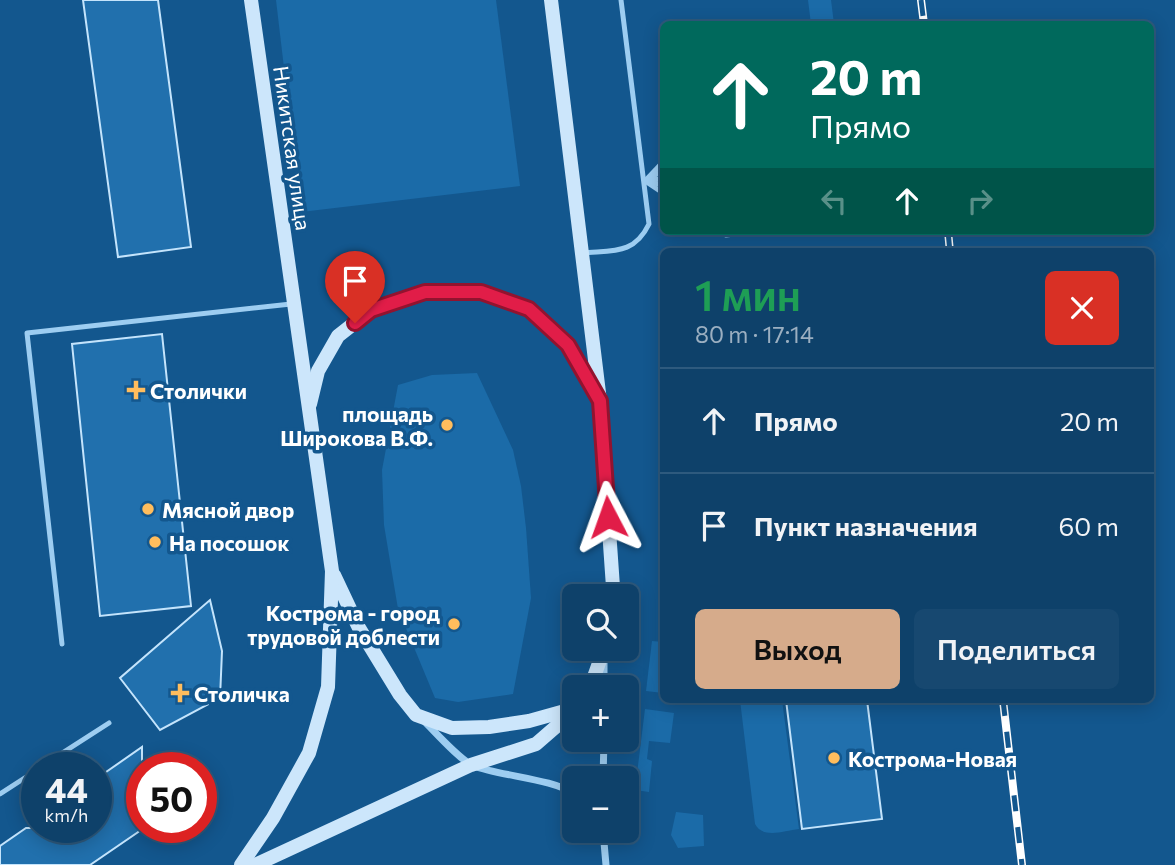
<!DOCTYPE html>
<html lang="ru">
<head>
<meta charset="utf-8">
<style>
	body { margin:0; font-family:Commissioner,sans-serif; background:#174870; color:#f1f3f6; height:100vh; display:flex; flex-direction:column; font-size:26px; white-space:nowrap }
	* { box-sizing:border-box; margin:0 }
	p { font-size:23px; color:#9bafc1 }
	.icon { flex:none; width:38px; height:38px; fill:none; stroke:currentColor; stroke-width:2; stroke-linecap:round; stroke-linejoin:round }
	.map { position:relative; flex:1; overflow:hidden }
	.details { position:absolute; left:660px; top:248px; width:494px; height:455px; display:flex; flex-direction:column; background:#0e416a; border-radius:10px; box-shadow:0 4px 18px #0003,0 0 0 2px #2e5a7e }
	.details>* { flex:none }
	.hud { position:absolute; left:660px; top:21px; width:494px; height:214px; border-radius:10px; box-shadow:0 4px 18px #0003,0 0 0 2px #2e5a7e; background:#00695c; color:#fff; overflow:hidden }
	.fabs { position:absolute; left:562px; top:584px; display:grid; gap:14px }
	.fabs a { display:grid; place-items:center; width:77px; height:77px; border-radius:10px; background:#0e416a; box-shadow:0 4px 18px #0003,0 0 0 2px #2e5a7e; font-size:35px }
	.speed { position:absolute; left:21px; top:752px; display:flex; gap:14px; font-size:35px; font-weight:700; text-align:center }
	.speed>* { display:grid; place-content:center; width:91px; height:91px; border-radius:50%; background:#0e416a; box-shadow:0 4px 18px #0003,0 0 0 2px #2e5a7e; line-height:1 }
	.speed small { font-size:18px; font-weight:400 }
	.speed .limit { border:10px solid #d22; background:#fff; color:#111 }
	.pin { position:absolute; display:grid; place-items:center; width:60px; height:60px; color:#fff; margin:-72px -30px; border-radius:50% 50% 50% 0; rotate:-45deg; box-shadow:0 0 7px #0007 }
	.pin .icon { rotate:45deg }
	.me { position:absolute; width:77px; margin:-38px; rotate:356deg; stroke-linejoin:round; filter:drop-shadow(0 0 5px #0008) }
	.turn { display:flex; align-items:center; gap:24px; height:147px; padding:0 35px; font-size:32px }
	.turn .icon { width:91px; height:91px; stroke-width:2.5 }
	.turn b { display:block; font-size:49px; line-height:60px }
	.lanes { display:flex; align-items:center; height:66px; padding:0 35px; background:#0003; justify-content:center; gap:35px; direction:ltr }
	.lanes .off { opacity:.35 }
	.round { display:grid; place-items:center; flex:none; width:74px; height:74px; border-radius:10px; background:#174870 }
	.overview { display:flex; align-items:center; justify-content:space-between; height:119px; padding:0 35px }
	h1 { font-size:42px; font-weight:600; line-height:52px; color:#1e9e55 }
	.cta { display:flex; gap:14px; margin-top:auto; padding:14px 35px }
	.cta a { flex:1; height:80px; border-radius:10px; background:#d6ab8b; color:#111; font-size:28px; font-weight:600; line-height:80px; text-align:center }
	.cta a+a { background:#174870; color:#f1f3f6 }
	ul { padding:0; list-style:none }
	li { display:flex; align-items:center; gap:21px; height:105px; padding:0 35px; border-top:2px solid #2e5a7e }
	li div { flex:1 }
	li b { display:block; font-size:26px }
	li em { font-style:normal }
	.map>svg:first-child { display:block }
	.green { fill:#1b6ba8 }
	.building { fill:#2170ad; stroke:#c4e4fc; stroke-width:2 }
	.lines { fill:none; stroke-linecap:round; stroke-linejoin:round }
	.lane { stroke:#9dcdf1; stroke-width:5 }
	.street { stroke:#9dcdf1; stroke-width:7 }
	.secondary { stroke:#cce6fb; stroke-width:14 }
	.rail-casing { stroke:#fff; stroke-width:8 }
	.rail { stroke:#13578e; stroke-width:5; stroke-dasharray:16; stroke-linecap:butt }
	.route-casing { stroke:#92132f; stroke-width:18 }
	.route { stroke:#e11d48; stroke-width:12 }
	.poi-dot { fill:#ffbd5d; stroke:#13578e; stroke-width:2.5 }
	.labels { text-anchor:middle; dominant-baseline:central; stroke-width:7; stroke-linejoin:round; paint-order:stroke }
	.street-label { font-size:21px; fill:#fff; stroke:#13578e }
	.poi-label { font-size:21px; font-weight:bold; fill:#fff; stroke:#13578e; text-anchor:start }
</style>
</head>
<body>
<div class="map">
<svg width="1175" height="865" viewBox="0 0 1175 865">
	<rect width="100%" height="100%" fill="#13578e"/>
	<g class="green">
		<path d="M276,0H496L520,186L301,212Z"/>
		<path d="M808,0H831L834,24H811Z"/>
		<path d="M477,373L513,450L521,486L526,528L531,598L513,694L458,702L435,698L398,609L384,525L382,470L398,385L432,375Z"/>
		<path d="M652,641L663,642V693L646,691Z"/>
		<path d="M740,700H782L799,829C783,831 763,839 755,824Z"/>
		<path d="M645,709L674,713L670,743L649,741L647,759L652,761L649,792L635,790Z"/>
		<path d="M676,812L703,815L704,846L678,848L671,835Z"/>
	</g>
	<g class="building">
		<path d="M83,0H158L191,247L118,257Z"/>
		<path d="M162,334L191,606L100,616L72,344Z"/>
		<path d="M210,600L222,651L220,698L160,730L120,678Z"/>
		<path d="M786,700H867L882,819L802,829Z"/>
		<path d="M142,747V828H144L90,865H0V846L26,828H96V779Z"/>
	</g>
	<g class="lines">
		<g class="lane">
			<path d="M651,177L663,171"/>
			<path d="M648,180L663,179"/>
			<path d="M645,181L663,162"/>
			<path d="M645,181L663,193"/>
			<path d="M652,182L663,186"/>
			<path d="M719,231L726,235L760,231"/>
			<path d="M582,253C613,250 634,255 649,224L621,0"/>
			<path d="M62,644L27,333L291,304"/>
			<path d="M39,768L109,723"/>
			<path d="M0,794L37,770"/>
		</g>
		<g class="street">
			<path d="M604,688V660"/>
			<path d="M425,722C436,733 462,762 474,766C500,776 554,779 574,794"/>
			<path d="M603,779L604,740"/>
			<path d="M603,831L606,865"/>
		</g>
		<g class="secondary">
			<path d="M551,0L600,401L613,587L612,597"/>
			<path d="M310,404L318,371L338,336L371,310L425,292H481L529,309L568,345L596,394"/>
			<path d="M334,575L359,628L400,695L416,715L452,728L489,727L529,721L572,709"/>
			<path d="M590,688L604,649"/>
			<path d="M241,865L273,818L309,753L328,687L332,571L251,0"/>
			<path d="M255,865L471,765L536,744L574,711"/>
		</g>
		<g class="rail-casing">
			<g id="rail">
				<path d="M921,0L924,24"/>
				<path d="M948,231L950,252"/>
				<path d="M1003,700L1022,865"/>
			</g>
		</g>
		<use href="#rail" class="rail"/>
	</g>
	<g class="lines">
		<g class="route-casing">
			<path id="route" d="M355,323L371,310L425,292H481L529,309L568,345L600,401L608,517"/>
		</g>
		<use href="#route" class="route"/>
	</g>
	<g class="poi-dot">
		<path d="M132.5 379.5h7v7h7v7h-7v7h-7v-7h-7v-7h7z"/>
		<circle cx="447" cy="425" r="7"/>
		<circle cx="148" cy="509" r="7"/>
		<circle cx="155" cy="542" r="7"/>
		<circle cx="454" cy="624" r="7"/>
		<path d="M176.5 682.5h7v7h7v7h-7v7h-7v-7h-7v-7h7z"/>
		<circle cx="834" cy="758" r="7"/>
	</g>
	<g class="labels">
		<g class="street-label">
			<text transform="translate(293 148) rotate(82)">Никитская улица</text>
		</g>
		<g class="poi-label">
			<text x="150" y="390">Столички</text>
			<text x="433" y="413" text-anchor="end">площадь<tspan x="433" dy="24">Широкова В.Ф.</tspan></text>
			<text x="162" y="509">Мясной двор</text>
			<text x="169" y="542">На посошок</text>
			<text x="440" y="612" text-anchor="end">Кострома - город<tspan x="440" dy="24">трудовой доблести</tspan></text>
			<text x="194" y="693">Столичка</text>
			<text x="848" y="758">Кострома-Новая</text>
		</g>
	</g>
</svg>
<div class="fabs">
<a><svg class="icon" aria-label="search" viewBox="0 0 24 24"><circle cx="10" cy="10" r="6"/><path d="M15 15l6 6"/></svg></a>
<a>+</a>
<a>−</a>
</div>
<div class="speed"><div>44<small>km/h</small></div><div class="limit">50</div></div>
<div class="pin" style="left:355px;top:323px;background:#d93025"><svg class="icon" aria-label="arrive" viewBox="0 0 24 24"><path d="M6 21V4h12l-3 4 3 4H6"/></svg></div>
<svg class="me" style="left:608px;top:517px" viewBox="-20 -20 40 40"><path d="M0-17L14 15 0 8-14 15z" fill="#e11d48" stroke="#fff" stroke-width="4"/></svg>
<div class="hud">
<div class="turn"><svg class="icon" aria-label="ahead" viewBox="0 0 24 24"><path d="M12 20V5M6 11l6-6 6 6"/></svg><div><b>20 m</b>Прямо</div></div>
<div class="lanes"><svg class="icon off" aria-label="left" viewBox="0 0 24 24"><path d="M17 20v-9H6M10 6l-5 5 5 5"/></svg><svg class="icon" aria-label="ahead" viewBox="0 0 24 24"><path d="M12 20V5M6 11l6-6 6 6"/></svg><svg class="icon off" aria-label="right" viewBox="0 0 24 24"><path d="M7 20v-9h11M14 6l5 5-5 5"/></svg></div>
</div>
<section class="details">
<div class="overview"><div><h1>1 мин</h1><p>80 m · 17:14</p></div><a class="round" style="background:#d93025;color:#fff"><svg class="icon" aria-label="close" viewBox="0 0 24 24"><path d="M6 6l12 12M18 6L6 18"/></svg></a></div>
<ul>
<li><svg class="icon" aria-label="ahead" viewBox="0 0 24 24"><path d="M12 20V5M6 11l6-6 6 6"/></svg><div><b>Прямо</b></div><em>20 m</em></li>
<li><svg class="icon" aria-label="arrive" viewBox="0 0 24 24"><path d="M6 21V4h12l-3 4 3 4H6"/></svg><div><b>Пункт назначения</b></div><em>60 m</em></li>
</ul>
<div class="cta"><a>Выход</a><a>Поделиться</a></div>
</section>
</div>
</body>
</html>
